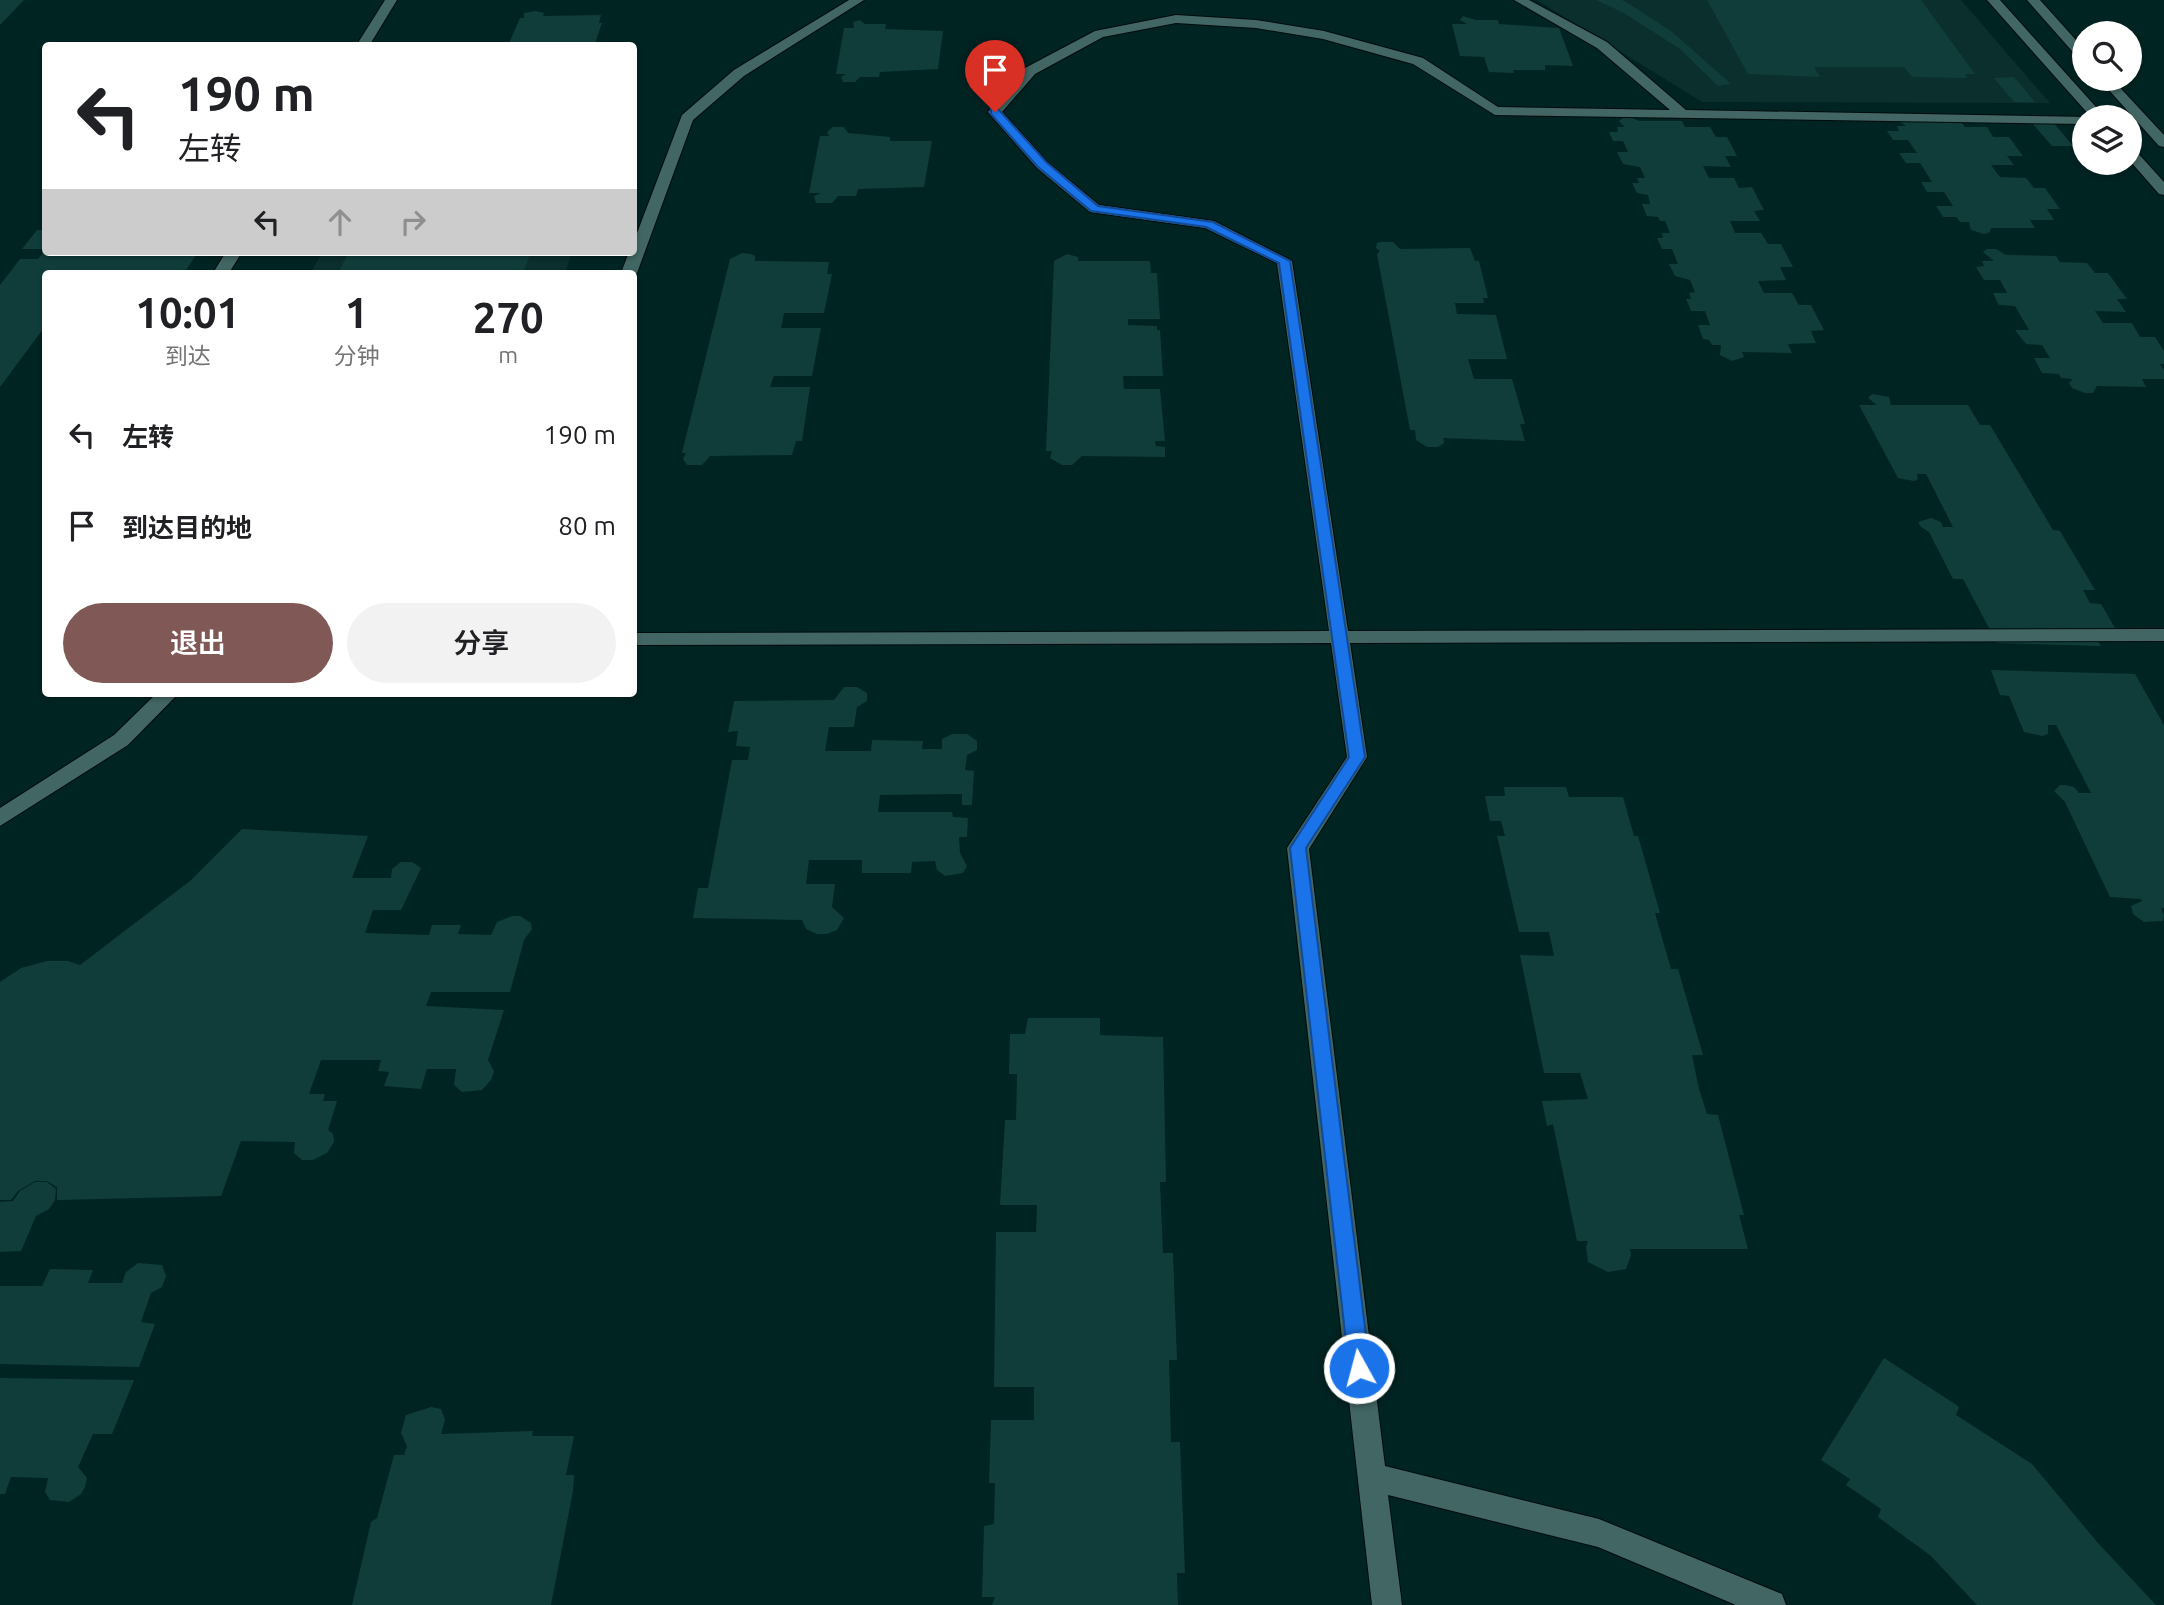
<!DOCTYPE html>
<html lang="zh">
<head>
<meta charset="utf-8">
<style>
	body { margin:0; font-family:Ubuntu,"Noto Sans SC",sans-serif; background:#f2f2f2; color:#202124; height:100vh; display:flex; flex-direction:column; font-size:26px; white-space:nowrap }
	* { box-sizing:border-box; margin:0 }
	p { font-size:23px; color:#757577 }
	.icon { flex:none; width:38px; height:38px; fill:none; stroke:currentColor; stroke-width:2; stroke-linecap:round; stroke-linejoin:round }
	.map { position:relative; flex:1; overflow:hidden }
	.sheet { position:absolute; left:42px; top:270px; width:595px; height:427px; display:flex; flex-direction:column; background:#fff; border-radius:7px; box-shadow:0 2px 5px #0004 }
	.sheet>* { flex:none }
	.guide { position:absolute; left:42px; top:42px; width:595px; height:214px; border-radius:7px; box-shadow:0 2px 5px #0004; background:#fff; color:#202124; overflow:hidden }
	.controls { position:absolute; left:2072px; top:21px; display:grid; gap:14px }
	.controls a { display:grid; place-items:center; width:70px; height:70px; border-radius:50%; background:#fff; box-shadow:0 2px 5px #0004; font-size:35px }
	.pin { position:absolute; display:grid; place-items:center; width:60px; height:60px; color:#fff; margin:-72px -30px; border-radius:50% 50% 50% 0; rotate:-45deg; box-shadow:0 0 7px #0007 }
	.pin .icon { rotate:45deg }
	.me { position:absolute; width:77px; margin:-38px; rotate:353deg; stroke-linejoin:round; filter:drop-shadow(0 0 5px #0008) }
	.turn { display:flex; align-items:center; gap:24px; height:147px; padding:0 21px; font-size:32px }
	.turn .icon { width:91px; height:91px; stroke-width:2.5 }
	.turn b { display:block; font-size:49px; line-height:60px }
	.lanes { display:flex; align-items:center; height:66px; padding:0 21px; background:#0003; justify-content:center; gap:35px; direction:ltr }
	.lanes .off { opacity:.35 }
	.eta { display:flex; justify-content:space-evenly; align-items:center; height:119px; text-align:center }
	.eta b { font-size:42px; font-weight:600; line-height:49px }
	.button { display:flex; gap:14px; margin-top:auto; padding:14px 21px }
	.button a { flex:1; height:80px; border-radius:42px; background:#805856; color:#fff; font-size:28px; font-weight:600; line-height:80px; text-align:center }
	.button a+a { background:#f2f2f2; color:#202124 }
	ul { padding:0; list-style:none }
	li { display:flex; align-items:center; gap:21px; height:91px; padding:0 21px }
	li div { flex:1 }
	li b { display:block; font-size:26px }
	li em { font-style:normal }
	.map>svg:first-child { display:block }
	.built { fill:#0a2f2d }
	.building { fill:#103d3a }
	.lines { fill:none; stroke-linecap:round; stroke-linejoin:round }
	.minor-casing { stroke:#000c0b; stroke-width:2 }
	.tertiary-casing { stroke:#000c0b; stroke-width:2 }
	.minor { fill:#426663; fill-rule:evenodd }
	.tertiary { fill:#426663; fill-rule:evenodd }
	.route { fill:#1a73e8; stroke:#114b97; stroke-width:2 }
</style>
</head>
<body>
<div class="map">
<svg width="2164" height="1605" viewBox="0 0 2164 1605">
	<rect width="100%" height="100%" fill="#002422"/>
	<g class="built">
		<path d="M1537,0H1961L2050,103L1702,102Z"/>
		<path d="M323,252H572L565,273H310Z"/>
	</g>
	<g class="building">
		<path d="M0,0H24L0,25Z"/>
		<path d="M1596,0H1622L1629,4L1671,31L1731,84L1718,86L1680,49L1624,13Z"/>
		<path d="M1707,0H1921L1975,74H1965L1967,78L1912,77L1904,67H1814L1820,77L1748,74Z"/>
		<path d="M536,11L544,13L543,16L601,15L599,23H602L594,46H508L520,18H524V13Z"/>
		<path d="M1463,16L1476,20H1498L1499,24L1559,28L1573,66L1545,65V70H1513L1514,73L1489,72L1484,57L1460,56L1452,24H1467L1460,20Z"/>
		<path d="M860,20L865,24H886L885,29L943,31L938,69L880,72L879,77H860L855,82H843L841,77L846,74H836L844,28H854L853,22Z"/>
		<path d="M2014,77L2035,102H2014L1994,78Z"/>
		<path d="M2047,115L2073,146H2052L2026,116Z"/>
		<path d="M1626,116L1640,121H1682L1685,127H1710L1716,137H1727L1737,156H1725L1731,167L1703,166L1709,178H1734L1739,188L1752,187L1764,210L1754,211L1760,221H1730L1735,233H1761L1768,244H1781L1793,267H1780L1786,280L1758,281L1764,293H1792L1799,305H1811L1824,330L1811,331L1816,343L1788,344L1792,353L1742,352L1744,357L1732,361L1720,355L1721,345H1712L1709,340L1703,339L1698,325H1710L1705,311H1691L1686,299H1691L1689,293L1695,292L1690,280L1675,276L1669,264H1678L1672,249H1662L1657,238H1663L1662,233H1670L1665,221H1660L1658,217L1647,216L1642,204H1650L1648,195L1637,193L1632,183H1639L1637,178H1645L1640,167L1623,164L1617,152H1628L1623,141H1613L1609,132H1618L1617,127H1625L1619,121Z"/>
		<path d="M1915,118L1918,122H1961L1965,127H1987L1993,137H2009L2023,156H2007L2014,165H1991L2000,177L2026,178L2034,188H2045L2060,209H2047L2054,220H2030L2035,228H1991L1990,232L1984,234L1971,230L1969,222H1960L1956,217H1943L1936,206H1953L1944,192H1927L1921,182H1932L1920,163H1906L1899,153H1917L1908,140H1893L1887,131H1899L1897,126H1906L1899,121Z"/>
		<path d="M833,127H844L848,133L890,137V141H932L924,187L858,189L856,196H838L832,203H816L814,196L821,193H809L820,136H829L827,132Z"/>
		<path d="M46,225V249H22L37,230H42Z"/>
		<path d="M1381,242H1393L1400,249L1470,248L1475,261H1479L1488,298H1483L1484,303H1455L1457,314L1496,315L1507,359H1468L1474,379H1512L1525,424H1520L1525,441L1443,438L1444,443L1438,447H1427L1416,440L1415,430H1410L1377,254L1380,251L1376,248L1377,243Z"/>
		<path d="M1987,249H1996L2006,255L2056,256L2060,262L2087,263L2095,273H2108L2127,299H2117L2126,312L2095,311L2103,323H2132L2140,337H2155L2164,351V364H2160L2164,370V379H2142L2146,387L2097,386L2093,393H2085L2072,388L2069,383L2073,379L2061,378L2059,374L2042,373L2034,358H2050L2042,345L2026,344L2018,334L2015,330H2029L2015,306L1999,305L1997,302L1993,293H2007L2000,280H1984L1976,267L1984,266L1982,261H1994L1983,252Z"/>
		<path d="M44,252H198L184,273H46V325L0,387V285L20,259H38Z"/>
		<path d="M349,252H531L523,273H338Z"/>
		<path d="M742,253L751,254L755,256V261L829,262L827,274H832L824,313H784L781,328H821L812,376H774L770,387H810L802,441H796L792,455L710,456L702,465H687L683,459L686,453H682L730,259Z"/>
		<path d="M1067,254L1078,257V261H1150L1151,273H1157L1160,319H1128V325L1157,326V330H1160L1163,376H1123L1124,389H1160L1165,441H1155L1156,446L1165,447V457L1082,456L1072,465H1062L1050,458L1052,451H1046L1054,261Z"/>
		<path d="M1872,394L1889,397L1891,405H1968L1980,425H1990L2053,530L2060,531L2095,590H2083L2090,603L2101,604L2122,640H2097L2101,646L1997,643L1963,579H1953L1929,532L1921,527L1918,522L1931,518L1941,522L1943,527H1953L1926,474H1917L1918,479L1914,481L1898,478L1859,405H1877L1868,398Z"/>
		<path d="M1991,670L2135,674L2164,725V908H2161L2164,915L2163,921L2144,922L2133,914L2131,906L2142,901L2141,899L2110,897L2065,802L2054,791L2060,785H2065L2074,787L2079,793H2091L2056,725H2048V734L2042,736L2024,732L2009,696L2000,695Z"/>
		<path d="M844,687H857L867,693V701L857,707L854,727H829L825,751H871L872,740L923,741L922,749H942V739L952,734H967L977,741V750L967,755L965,770L974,771L972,805H962V794L880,795L878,812H952L953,817L968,818L967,837H959L960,853L967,866L963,873L945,876L937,870L935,861L912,862L911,873H862V860H809L806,884H835L832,907L844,918L837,930L827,934H817L806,929L802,920L693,918L698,888H708L732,760H748L750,747L736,746L738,731L728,732L734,701L834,700Z"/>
		<path d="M1504,787H1566L1569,797H1623L1634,836H1638L1660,913H1655L1671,969H1678L1703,1055H1692L1699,1089L1707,1114L1718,1115L1744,1215H1739L1748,1249H1630L1631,1255L1626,1269L1608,1272L1588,1262L1586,1247L1588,1241H1577L1553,1124L1547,1126L1542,1101L1588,1099L1580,1073H1544L1520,955L1554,956L1549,932H1519L1497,836H1505L1501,821H1490L1485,796H1505Z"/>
		<path d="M242,829L368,836L352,878H391L392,869L401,862H412L421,868L401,910H373L365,933L429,935L432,925H461L458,934L491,935L497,922L512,916H520L531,923L532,929L524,940L510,992H431L426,1006L504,1010L488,1060L494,1071L491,1080L482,1090L462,1092L454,1085L456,1069H427L421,1089L384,1086L389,1072L378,1071L381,1060H321L309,1094H325L323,1101H337L328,1130L333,1134L334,1142L327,1153L313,1160H302L294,1153L295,1142L241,1141L221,1196L57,1200V1184V1187L47,1181H35L18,1191L11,1200H0V982L21,968L47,961H68L80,965L190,881Z"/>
		<path d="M1028,1018H1100V1035L1163,1037L1166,1182H1160L1163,1253H1173L1177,1360H1169L1171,1442H1180L1185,1573H1177L1178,1605H992L995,1597H982L984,1526L994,1524L995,1483H989L991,1420H1034V1387H994L996,1232H1036L1037,1205H1000L1005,1120H1016L1017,1074H1009L1010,1034H1025Z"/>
		<path d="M35,1182H47L56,1189L55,1200L49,1209L36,1216L21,1251L0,1252V1202L13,1201L20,1191Z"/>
		<path d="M138,1263L162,1265L166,1276L162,1287L151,1293L141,1322L155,1324L139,1367L0,1364V1286H42L50,1269L93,1270L88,1283H122L126,1272Z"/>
		<path d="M1884,1358L1955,1404L1959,1407L1956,1415L2032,1464L2098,1543L2156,1605H1977L1931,1556L1878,1517L1881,1509L1846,1485L1850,1479L1821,1460Z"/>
		<path d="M0,1378L134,1380L112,1434H93L78,1467L87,1478L85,1487L81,1494L69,1502L50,1500L45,1492L48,1478L11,1477L5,1494H0Z"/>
		<path d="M431,1407L441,1409L445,1420L441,1434L533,1431L532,1436H574L566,1475H574L573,1491L551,1605H352L371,1522L377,1518L394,1455H404L407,1446L401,1433L406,1415Z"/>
	</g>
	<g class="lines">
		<g class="minor-casing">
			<g id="minor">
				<path d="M385,0H397L369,46H356Z"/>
				<path d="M849,0H864L744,76L693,120L637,273L634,276V273H621L629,252H634V241L682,115L734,70Z"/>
				<path d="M1514,0H1529L1607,42L1686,110L2089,117H2084V124L1495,115L1413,64L1323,39L1256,28L1176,23L1103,37L1035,74L1002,112L1047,162L1099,205L1214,221L1292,261L1348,631L2164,629V641L1350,643L1367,757L1309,849L1385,1466L1599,1519L1782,1594L1786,1605H1736L1598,1547L1388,1495L1402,1605H1372L1287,848L1347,757L1331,643L634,645V633L1329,631L1277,263L1205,228L1090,212L1037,168L988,112L1025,68L1095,31L1176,15L1256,20L1324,31L1423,58L1498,107L1670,110L1597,48Z"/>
				<path d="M226,252H242L229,273H213Z"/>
				<path d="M157,693H179L128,745L0,826V808L114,735Z"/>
			</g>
		</g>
		<g class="tertiary-casing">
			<g id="tertiary">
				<path d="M1987,0H2000L2105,117H2091Z"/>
				<path d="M2027,0H2040L2084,49V60L2079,59Z"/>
				<path d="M2099,79H2112L2164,135V147L2159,146Z"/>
				<path d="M2130,149L2135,150L2164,182V195L2159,194L2130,161Z"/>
			</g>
		</g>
		<use href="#minor" class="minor"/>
		<use href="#tertiary" class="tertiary"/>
	</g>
	<path class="route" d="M991,109H998L1046,162L1098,206L1213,222L1290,261L1365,757L1306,848L1370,1368L1366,1375L1359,1377L1352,1375L1349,1368L1290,848L1349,757L1279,263L1206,227L1091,211L1038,167L991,114Z"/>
</svg>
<div class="controls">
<a><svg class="icon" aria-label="search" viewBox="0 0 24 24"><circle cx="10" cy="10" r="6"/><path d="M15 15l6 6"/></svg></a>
<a><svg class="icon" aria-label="layers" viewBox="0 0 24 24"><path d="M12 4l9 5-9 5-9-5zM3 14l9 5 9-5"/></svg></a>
</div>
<div class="pin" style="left:995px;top:112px;background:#d93025"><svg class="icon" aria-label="arrive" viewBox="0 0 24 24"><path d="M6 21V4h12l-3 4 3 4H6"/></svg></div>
<svg class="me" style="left:1359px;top:1368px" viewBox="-20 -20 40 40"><circle r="17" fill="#1a73e8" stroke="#fff" stroke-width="3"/><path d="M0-11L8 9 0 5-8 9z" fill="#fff"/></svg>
<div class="guide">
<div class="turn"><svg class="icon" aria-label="left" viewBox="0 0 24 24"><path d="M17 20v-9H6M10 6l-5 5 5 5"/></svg><div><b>190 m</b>左转</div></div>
<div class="lanes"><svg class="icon" aria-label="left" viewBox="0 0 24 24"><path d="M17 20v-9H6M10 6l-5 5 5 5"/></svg><svg class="icon off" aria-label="ahead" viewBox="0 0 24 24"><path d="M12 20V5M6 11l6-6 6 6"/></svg><svg class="icon off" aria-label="right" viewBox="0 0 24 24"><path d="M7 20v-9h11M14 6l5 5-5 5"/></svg></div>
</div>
<section class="sheet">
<div class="eta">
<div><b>10:01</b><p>到达</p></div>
<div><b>1</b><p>分钟</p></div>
<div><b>270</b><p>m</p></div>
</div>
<ul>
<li><svg class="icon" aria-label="left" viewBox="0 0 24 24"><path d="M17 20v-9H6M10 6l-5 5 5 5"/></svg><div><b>左转</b></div><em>190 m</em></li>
<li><svg class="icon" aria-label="arrive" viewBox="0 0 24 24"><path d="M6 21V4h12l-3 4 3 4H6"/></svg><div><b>到达目的地</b></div><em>80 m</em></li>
</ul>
<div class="button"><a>退出</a><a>分享</a></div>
</section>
</div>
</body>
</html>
